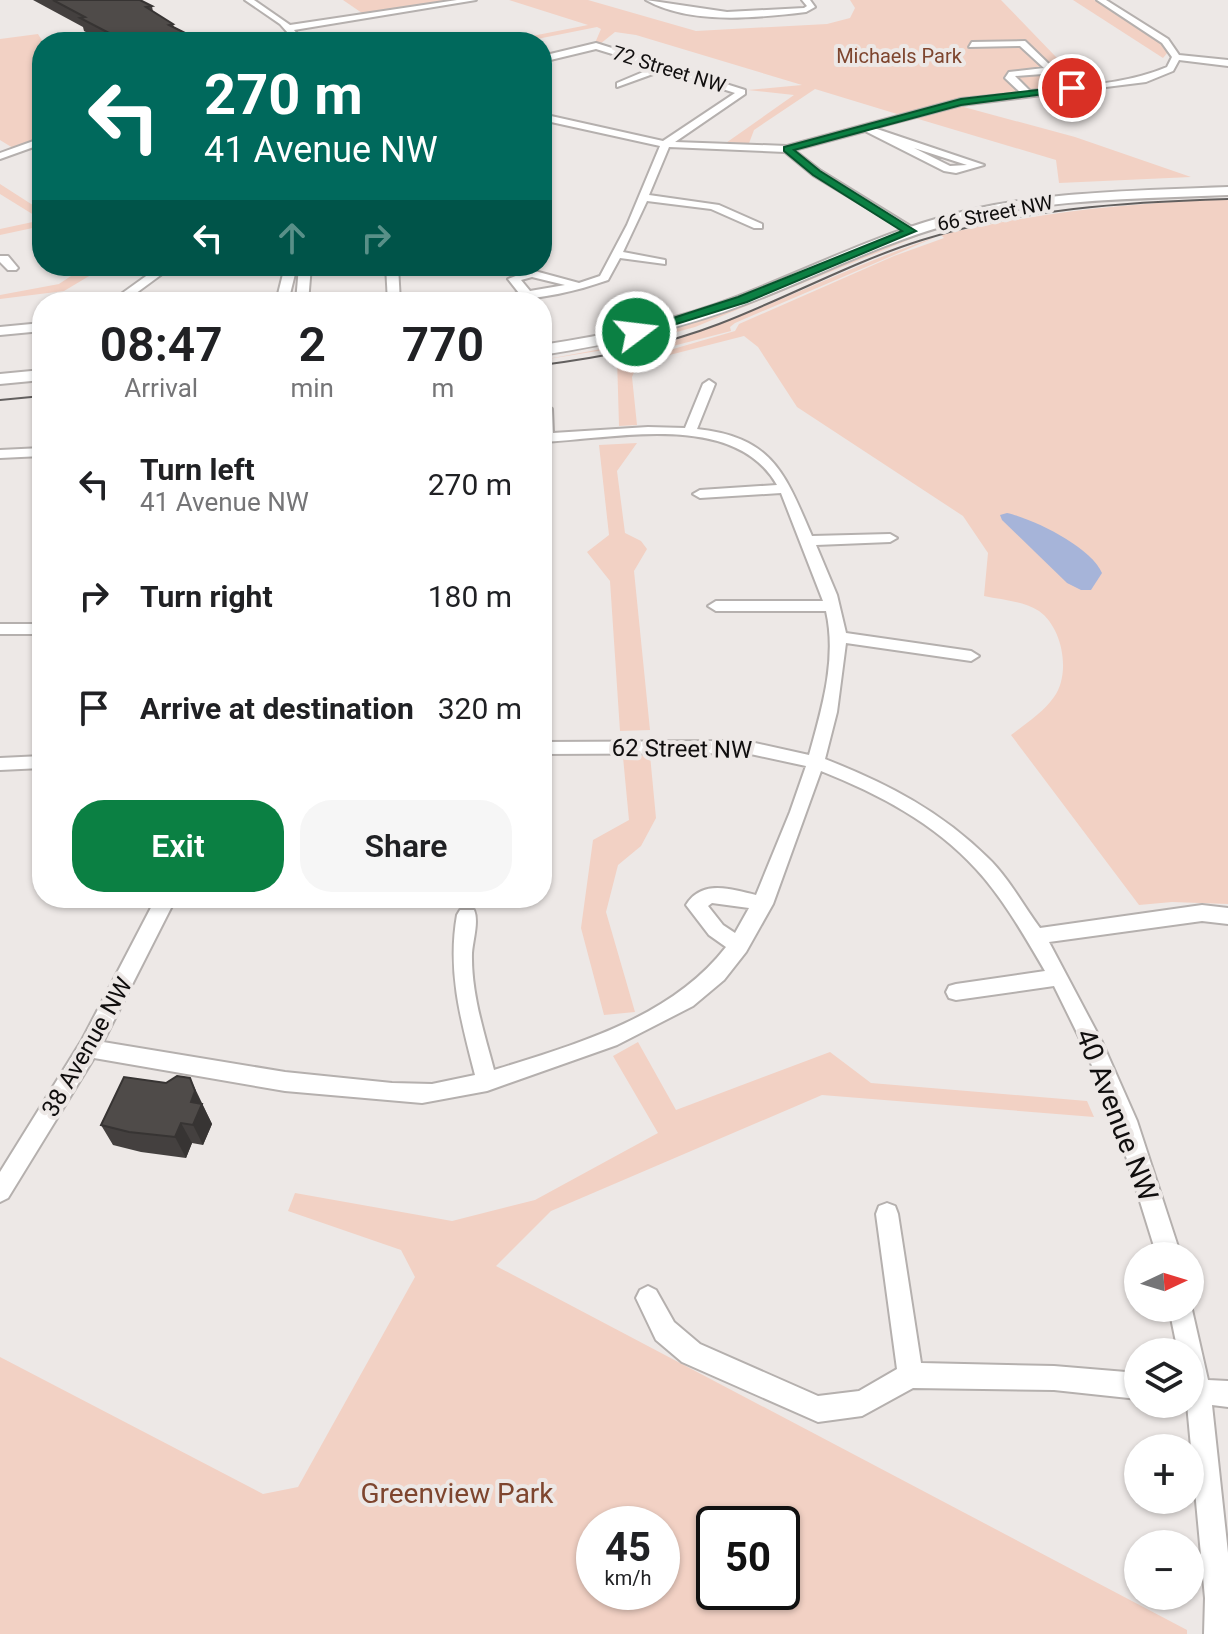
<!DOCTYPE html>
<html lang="en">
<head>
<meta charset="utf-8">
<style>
	body { margin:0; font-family:Roboto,sans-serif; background:#f6f6f6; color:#202124; height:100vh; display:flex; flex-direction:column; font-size:30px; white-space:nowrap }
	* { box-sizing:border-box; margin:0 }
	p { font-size:26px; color:#757577 }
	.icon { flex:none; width:44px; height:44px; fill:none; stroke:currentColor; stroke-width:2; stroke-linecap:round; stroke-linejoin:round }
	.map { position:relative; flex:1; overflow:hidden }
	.details { position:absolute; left:32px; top:292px; width:520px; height:616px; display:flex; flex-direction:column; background:#fff; border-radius:32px; box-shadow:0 2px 6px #0004 }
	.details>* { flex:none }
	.top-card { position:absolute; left:32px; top:32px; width:520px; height:244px; border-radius:32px; box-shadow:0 2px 6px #0004; background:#00695c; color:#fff; overflow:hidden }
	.needle { width:52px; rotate:86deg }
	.controls { position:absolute; left:1124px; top:1242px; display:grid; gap:16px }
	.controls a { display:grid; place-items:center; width:80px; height:80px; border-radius:50%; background:#fff; box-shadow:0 2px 6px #0004; font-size:40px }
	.speed { position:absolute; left:576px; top:1506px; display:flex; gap:16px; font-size:40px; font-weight:700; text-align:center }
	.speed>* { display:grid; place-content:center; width:104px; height:104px; border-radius:50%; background:#fff; box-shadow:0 2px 6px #0004; line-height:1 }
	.speed small { font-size:20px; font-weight:400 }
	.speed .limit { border:4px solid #111; border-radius:12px; background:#fff; color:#111 }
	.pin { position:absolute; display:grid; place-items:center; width:68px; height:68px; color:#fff; margin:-34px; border:4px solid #fff; border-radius:50%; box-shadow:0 2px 8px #0007 }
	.me { position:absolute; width:88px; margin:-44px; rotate:75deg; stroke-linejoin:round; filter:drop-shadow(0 0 6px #0008) }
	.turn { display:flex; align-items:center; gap:28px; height:168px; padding:0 40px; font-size:36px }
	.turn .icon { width:104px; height:104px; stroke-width:2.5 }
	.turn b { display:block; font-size:56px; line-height:68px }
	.lanes { display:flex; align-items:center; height:76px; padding:0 40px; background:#0003; justify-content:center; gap:40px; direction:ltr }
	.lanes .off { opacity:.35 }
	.eta { display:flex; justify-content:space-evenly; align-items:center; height:136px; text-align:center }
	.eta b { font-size:48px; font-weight:600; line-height:56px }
	.button { display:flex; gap:16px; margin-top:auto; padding:16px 40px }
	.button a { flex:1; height:92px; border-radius:32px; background:#0b8043; color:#fff; font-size:32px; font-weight:600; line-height:92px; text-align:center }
	.button a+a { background:#f6f6f6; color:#202124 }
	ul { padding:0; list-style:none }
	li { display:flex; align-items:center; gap:24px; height:112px; padding:0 40px }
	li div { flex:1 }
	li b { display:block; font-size:30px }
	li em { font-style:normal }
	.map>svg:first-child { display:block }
	.green { fill:#f2d1c4; fill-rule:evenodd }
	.water { fill:#a6b4d9 }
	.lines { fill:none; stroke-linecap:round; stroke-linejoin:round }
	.minor-casing { stroke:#b5b0ae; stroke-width:4 }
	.major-casing { stroke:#b5b0ae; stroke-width:4 }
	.minor { fill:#fff; fill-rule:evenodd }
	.major { fill:#fff; fill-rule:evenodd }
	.tram { stroke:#63605f; stroke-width:2 }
	.wall { fill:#44403f }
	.shaded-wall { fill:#373433 }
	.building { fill:#4f4b49; stroke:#373433; stroke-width:2 }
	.route { fill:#0b8043; stroke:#07532c; stroke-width:2 }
	.labels { text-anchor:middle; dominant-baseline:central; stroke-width:8; stroke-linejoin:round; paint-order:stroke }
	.far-park-label { font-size:20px; fill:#7e452e; stroke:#ede8e6 }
	.far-street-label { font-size:20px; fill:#100e0e; stroke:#ede8e6 }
	.street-label { font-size:24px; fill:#100e0e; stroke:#ede8e6 }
	.near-street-label { font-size:28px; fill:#100e0e; stroke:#ede8e6 }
	.near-park-label { font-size:28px; fill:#7e452e; stroke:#ede8e6 }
</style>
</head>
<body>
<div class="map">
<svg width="1228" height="1634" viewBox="0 0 1228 1634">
	<rect width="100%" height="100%" fill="#ede8e6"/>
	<g class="green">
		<path d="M343,0H447L362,13Z"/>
		<path d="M509,0H588L696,31L827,24L850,18L855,8L850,0H1001L1083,85L966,99L897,114L815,89L754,130L748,146L723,145L794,95L748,90L802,85L636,35L615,32L600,44L595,43L601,29L597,27L522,42H501L588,25Z"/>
		<path d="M1073,0H1094L1160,43L1168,52L1163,58Z"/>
		<path d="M38,34L43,42L42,139L13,148L0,140V39Z"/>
		<path d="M960,106L1075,137L1191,177L1059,183L1056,160L915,118Z"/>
		<path d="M0,184L42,211V226L0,235V229L42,220L0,194Z"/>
		<path d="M1228,199V904L1172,902L1139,905L1011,735C1025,724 1044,712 1054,697C1071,674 1063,628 1039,611C1023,601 1003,600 984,596L988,553L963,516L797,407L758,347L744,336L638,363L632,377L637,425L619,426L617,357L632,361L735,331L739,324L894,256L944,238L941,235C1037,212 1130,203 1228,199Z"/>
		<path d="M945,225L695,327L622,347L542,360L607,348L606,346L649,334L890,243Z"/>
		<path d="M936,237L735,323L730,327L731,331L642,354H623C733,329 830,272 936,237Z"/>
		<path d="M86,266H106L64,291L0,299V295L59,284Z"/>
		<path d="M637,443L617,471L625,533L641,541L647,549L634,571L650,730L620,731L610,581L587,552L609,535L599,445Z"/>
		<path d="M650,755L656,818L641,846L618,865L606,912L635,1012L604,1015L581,928L593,840L629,820L623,757Z"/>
		<path d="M638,1042L676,1110L830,1052L871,1083L1087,1101L1094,1117L822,1095L551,1211L496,1266L1187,1630V1634H0V1357L263,1494L298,1487L415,1277L401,1250L288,1211L295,1193L452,1221L535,1200L658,1133L613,1056ZM594,1524H662V1592H594ZM714,1524H782V1592H714Z"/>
	</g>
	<path class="water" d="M1007,513C1034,519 1091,547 1102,573L1091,590H1081L1067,583L1002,520L1000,515Z"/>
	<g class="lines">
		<g class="minor-casing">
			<g id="minor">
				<path d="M245,0H254L290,25L457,0H476L294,30L304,42H296L280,24Z"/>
				<path d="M646,0L727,12L804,8L807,6L802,0H810L815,7L806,12C756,18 691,25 646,0Z"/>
				<path d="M1097,0H1106L1168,39L1179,55L1228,60V66L1179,60L1173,71L1146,82L961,105L874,128L984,165L956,173L944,171L865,131L794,150L821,171L915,229V233L911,234L813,175L785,152L669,147L649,195L719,205L762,224V228H754L711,209L647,201L623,252L665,260V264L620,258L608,280C566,295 521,302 476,302L519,293L508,279L531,270L579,283L600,276L627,225L660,146L542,120V114L663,141L735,93L664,70L617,87V83L655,67L596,49L542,62V56L596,43L745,90V94L675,142L787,146L961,99L1021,93L1005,78L1009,72L1044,68L1020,46L969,47L972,42L1025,41L1053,68H1059L1056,73L1015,76L1030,91C1076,86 1124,85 1167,67L1172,57L1162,43ZM914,148L967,165L950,166ZM532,277L565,285L530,291L521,280Z"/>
				<path d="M42,138V144L0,159V153Z"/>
				<path d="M0,256H8L18,268L16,270H8L0,262Z"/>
				<path d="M160,266H173L124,302H110Z"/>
				<path d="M285,266H297L288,302H276Z"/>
				<path d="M299,266H311L308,302H296Z"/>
				<path d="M386,266H398L400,302H388Z"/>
				<path d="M42,323V331L0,335V327Z"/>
				<path d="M709,380L715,384L697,429C773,437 785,474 812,536L890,534L897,538L890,542L816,545L837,595L846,633L971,651L979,656L971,661L846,643L837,712L825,759C886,783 941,811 988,858C1008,877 1023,905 1040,928L1202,905L1228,908V924L1202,921L1049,942L1102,1042L1137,1121L1181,1256H1157L1115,1121L1085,1049L1054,986L956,1000L949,998L946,992L949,986L956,984L1045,971C1025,937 1003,898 976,869C934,823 879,794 821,771L773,904L746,952L724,980L693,1006L617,1045L487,1091L422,1103L285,1091L94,1058L8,1198L0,1202V1172L82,1040L156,898H176L103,1042L285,1072L392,1083L432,1084L475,1075C461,1021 447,971 457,915L460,910H474C479,921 473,940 472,953C471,993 484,1032 494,1070C577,1044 671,1018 726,947L709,935L686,905C702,879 731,889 756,895L790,812L806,766L746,753L542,754V742L746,741L809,755C822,708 837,659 826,611H716L708,606L716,601H823L781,493L700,498L693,494L700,490L777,485C734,410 614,439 542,442V406L546,405L552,409L553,433L648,427L685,428L703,384ZM712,903L749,908L735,933L723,925L708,906Z"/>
				<path d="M42,448V456L0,458V450Z"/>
				<rect x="0" y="624" width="42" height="10"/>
				<path d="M42,756V768L0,770V758Z"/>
				<path d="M887,1203L895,1206L898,1214L921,1363L1054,1366L1138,1373V1399L1054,1390L913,1388L862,1416L818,1422L682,1362L656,1340L636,1298L640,1290L648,1286L656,1290L674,1322L700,1344L818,1396L859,1391L897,1369L876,1214L879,1206Z"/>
				<path d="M1190,1301L1208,1380L1228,1381V1407L1212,1405L1228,1553V1634H1204L1205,1598L1187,1404H1190V1352H1178L1169,1308H1190Z"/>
			</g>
		</g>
		<g class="major-casing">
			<g id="major">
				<path d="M1228,187V195C1135,199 1041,198 951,224C881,243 816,277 748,303C681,329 612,344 542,355V345C608,335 673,321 736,297C804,271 869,238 939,218C1033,191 1131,191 1228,187Z"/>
				<path d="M42,370V380L0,384V374Z"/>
			</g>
		</g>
		<use href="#minor" class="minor"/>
		<use href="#major" class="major"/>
		<g class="tram">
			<path d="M542,365C603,357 662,346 719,324C787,298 852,262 922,240C1021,209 1125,202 1228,199"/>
			<path d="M0,400L42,396"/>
		</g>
	</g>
	<g class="wall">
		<path d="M33,0H140L152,6L153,12L173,24L174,27L203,42H98L97,38L84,31L83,27Z"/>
		<path d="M202,1104L212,1124L203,1145L192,1143L186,1158L141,1152L113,1145L101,1125Z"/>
	</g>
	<g class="shaded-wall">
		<path d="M190,1078L212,1124L203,1145L193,1125Z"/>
		<path d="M181,1123L192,1143L186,1158L175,1137Z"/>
	</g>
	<g class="building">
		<path d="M53,0H140L152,6L146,7L173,24L169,25L203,42H107L96,36L109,33L80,18L85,17Z"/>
		<path d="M177,1076L190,1078L195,1091L191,1102L202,1104L193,1125L181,1123L175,1137L129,1132L101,1125L124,1077L166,1083Z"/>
	</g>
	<path class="route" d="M1072,86L1075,90L961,105L794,150L820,171L916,231L747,302L641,335L630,332L738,297L902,231L813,175L784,151V147L961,99Z"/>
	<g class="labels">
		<g class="far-park-label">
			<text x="899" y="56">Michaels Park</text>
		</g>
		<g class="far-street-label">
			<text transform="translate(669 69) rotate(17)">72 Street NW</text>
			<text transform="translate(995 213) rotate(-11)">66 Street NW</text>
		</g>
		<g class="street-label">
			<text transform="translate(682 749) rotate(1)">62 Street NW</text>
			<text transform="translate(87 1047) rotate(-60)">38 Avenue NW</text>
		</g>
		<g class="near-street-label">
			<text transform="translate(1117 1115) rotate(69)">40 Avenue NW</text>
		</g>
		<g class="near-park-label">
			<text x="457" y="1493">Greenview Park</text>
		</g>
	</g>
</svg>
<div class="controls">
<a><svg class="needle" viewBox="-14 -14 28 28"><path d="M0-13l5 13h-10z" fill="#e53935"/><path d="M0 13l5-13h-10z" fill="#757577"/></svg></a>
<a><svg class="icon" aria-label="layers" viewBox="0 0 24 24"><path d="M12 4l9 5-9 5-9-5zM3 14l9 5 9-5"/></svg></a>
<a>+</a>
<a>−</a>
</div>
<div class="speed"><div>45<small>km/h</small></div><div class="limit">50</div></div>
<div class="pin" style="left:1072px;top:88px;background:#d93025"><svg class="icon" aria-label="arrive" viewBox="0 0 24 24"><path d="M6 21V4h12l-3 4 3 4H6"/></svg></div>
<svg class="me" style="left:636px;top:332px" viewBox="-20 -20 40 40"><circle r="17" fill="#0b8043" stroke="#fff" stroke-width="3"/><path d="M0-11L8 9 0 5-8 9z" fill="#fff"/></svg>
<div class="top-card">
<div class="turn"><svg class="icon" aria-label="left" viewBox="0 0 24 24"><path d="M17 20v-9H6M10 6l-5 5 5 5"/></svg><div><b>270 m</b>41 Avenue NW</div></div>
<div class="lanes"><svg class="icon" aria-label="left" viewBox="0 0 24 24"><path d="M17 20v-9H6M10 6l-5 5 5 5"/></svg><svg class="icon off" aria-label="ahead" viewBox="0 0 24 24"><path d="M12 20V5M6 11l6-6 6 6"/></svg><svg class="icon off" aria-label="right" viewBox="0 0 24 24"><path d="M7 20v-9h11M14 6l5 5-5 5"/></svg></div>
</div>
<section class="details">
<div class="eta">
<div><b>08:47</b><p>Arrival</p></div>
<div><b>2</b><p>min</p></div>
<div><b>770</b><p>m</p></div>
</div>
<ul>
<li><svg class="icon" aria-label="left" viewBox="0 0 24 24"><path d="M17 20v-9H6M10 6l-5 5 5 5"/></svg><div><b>Turn left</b><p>41 Avenue NW</p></div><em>270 m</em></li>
<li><svg class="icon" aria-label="right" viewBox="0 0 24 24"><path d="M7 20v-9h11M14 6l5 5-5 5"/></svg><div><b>Turn right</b></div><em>180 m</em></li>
<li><svg class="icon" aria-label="arrive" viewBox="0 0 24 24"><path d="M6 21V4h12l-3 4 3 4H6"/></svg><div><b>Arrive at destination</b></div><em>320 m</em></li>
</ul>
<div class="button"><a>Exit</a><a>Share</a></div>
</section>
</div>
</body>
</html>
